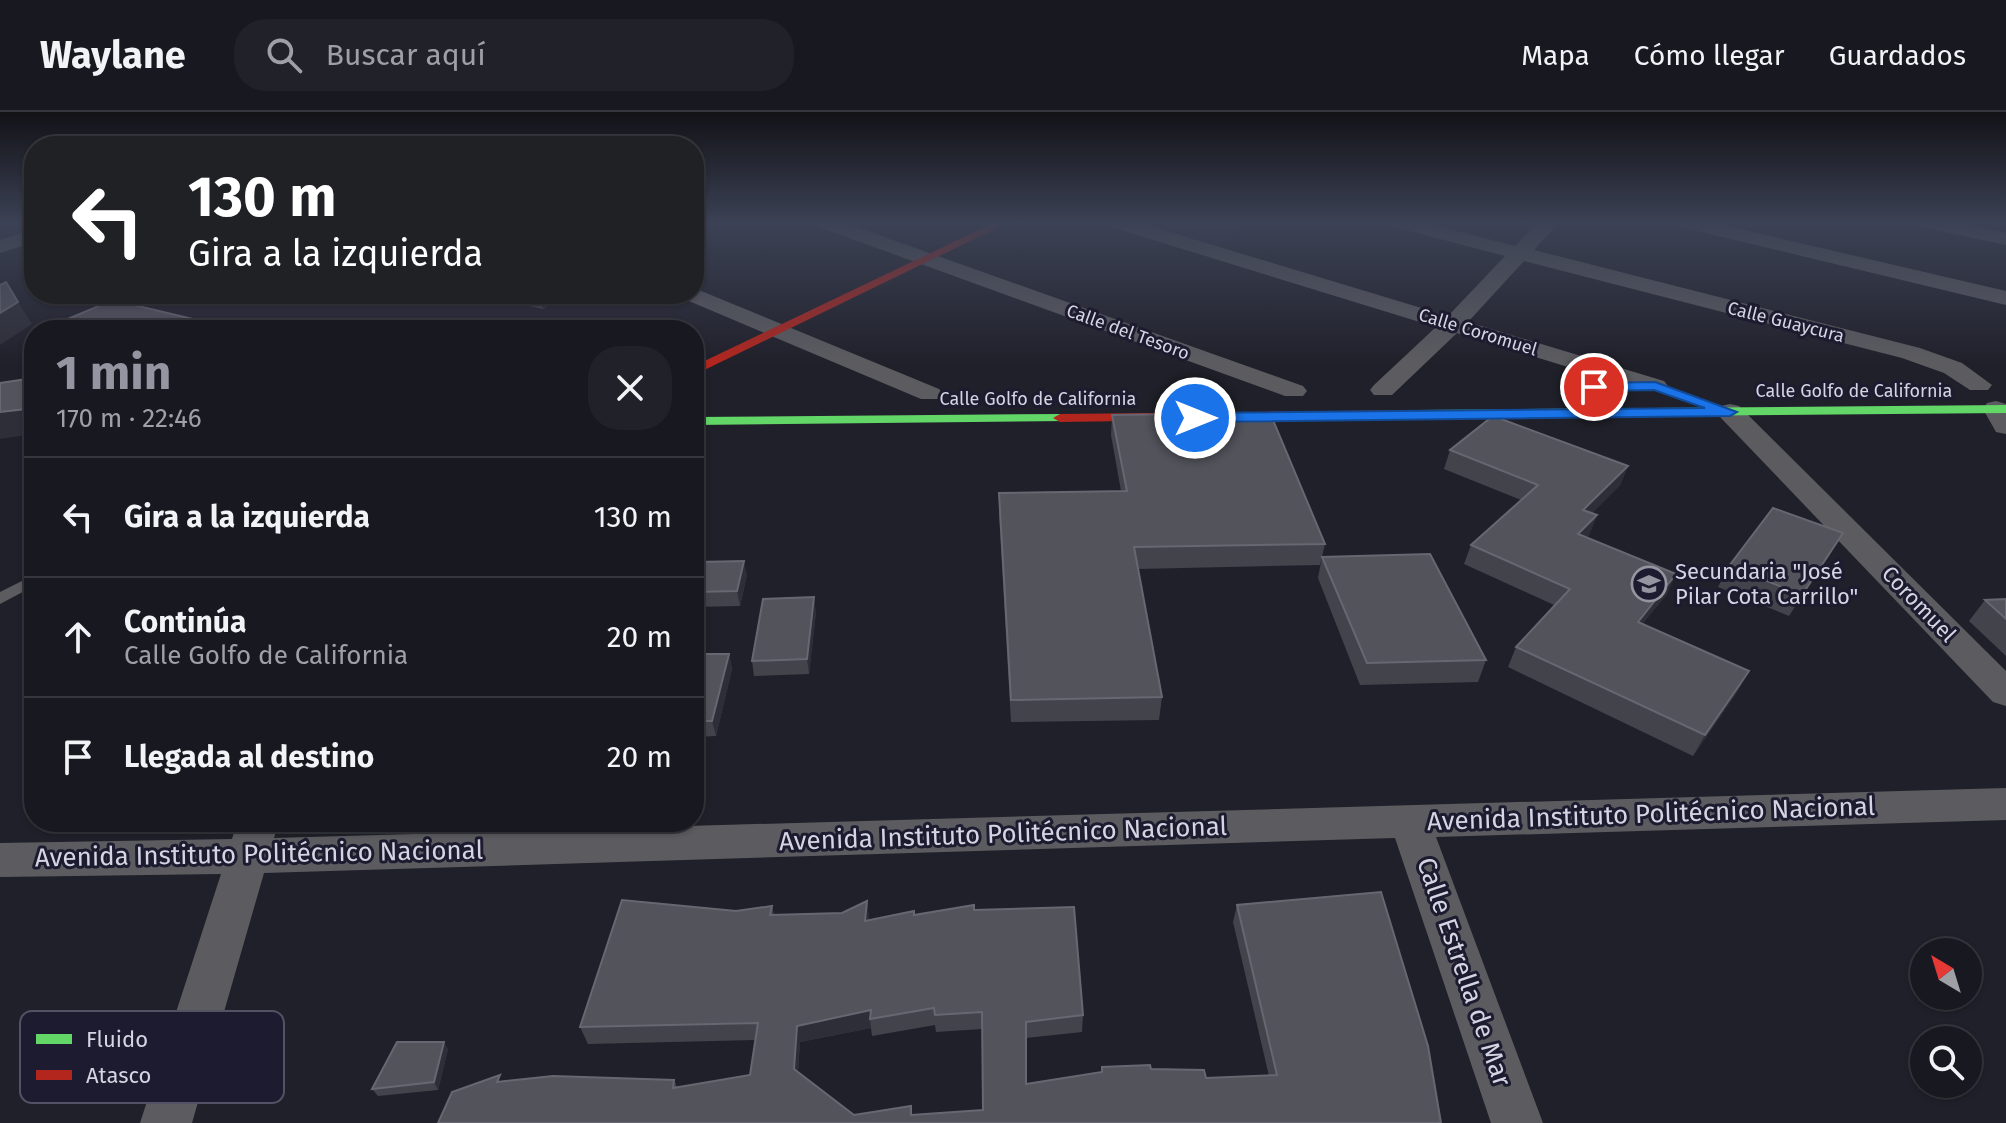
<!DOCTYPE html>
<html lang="es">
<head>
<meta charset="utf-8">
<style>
	body { margin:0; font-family:"Fira Sans",sans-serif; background:#212129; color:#f1f3f6; height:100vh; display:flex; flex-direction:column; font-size:30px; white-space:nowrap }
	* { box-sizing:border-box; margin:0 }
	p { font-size:26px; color:#9fa0a5 }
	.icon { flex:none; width:44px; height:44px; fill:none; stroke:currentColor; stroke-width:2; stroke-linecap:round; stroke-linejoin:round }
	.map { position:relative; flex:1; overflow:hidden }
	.panel { position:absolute; left:24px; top:208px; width:680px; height:512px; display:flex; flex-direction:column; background:#181820; border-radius:32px; box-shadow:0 2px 6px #0004,0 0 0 2px #36373e }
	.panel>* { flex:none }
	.top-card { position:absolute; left:24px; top:24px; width:680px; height:168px; border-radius:32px; box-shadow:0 2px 6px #0004,0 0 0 2px #36373e; background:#202124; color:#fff; overflow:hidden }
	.needle { width:52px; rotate:322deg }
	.buttons { position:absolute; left:1910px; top:826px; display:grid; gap:16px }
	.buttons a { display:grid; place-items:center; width:72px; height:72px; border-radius:50%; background:#181820; box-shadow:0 2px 6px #0004,0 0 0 2px #36373e; font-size:40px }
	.pin { position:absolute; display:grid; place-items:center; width:68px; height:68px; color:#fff; margin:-34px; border:4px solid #fff; border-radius:50%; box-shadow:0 2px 8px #0007 }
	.me { position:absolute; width:88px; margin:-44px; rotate:90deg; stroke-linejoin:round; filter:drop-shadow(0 0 6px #0008) }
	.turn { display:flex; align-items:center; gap:28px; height:168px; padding:0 32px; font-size:36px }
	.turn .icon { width:104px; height:104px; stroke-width:2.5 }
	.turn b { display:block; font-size:56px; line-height:68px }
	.round { display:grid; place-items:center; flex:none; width:84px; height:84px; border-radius:32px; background:#212129 }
	.headline { display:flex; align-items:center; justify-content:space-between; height:136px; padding:0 32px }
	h1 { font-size:48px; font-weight:700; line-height:60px; color:#9595a2 }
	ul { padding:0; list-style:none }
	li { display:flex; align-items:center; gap:24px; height:120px; padding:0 32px; border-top:2px solid #36373e }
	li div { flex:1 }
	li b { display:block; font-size:30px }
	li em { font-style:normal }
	header { display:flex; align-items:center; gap:48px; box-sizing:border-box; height:112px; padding:0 40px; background:#181820; border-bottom:2px solid #36373e }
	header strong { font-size:38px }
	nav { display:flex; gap:44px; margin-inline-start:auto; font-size:28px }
	.search { width:560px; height:72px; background:#212129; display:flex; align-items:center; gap:20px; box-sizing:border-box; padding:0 28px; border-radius:32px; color:#9fa0a5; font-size:30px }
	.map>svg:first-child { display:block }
	.green { fill:#2a2648 }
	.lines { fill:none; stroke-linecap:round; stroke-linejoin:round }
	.lane { fill:#5c5c60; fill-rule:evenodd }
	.street { fill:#5c5c60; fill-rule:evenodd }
	.fast { fill:#63d668; fill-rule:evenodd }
	.jam { fill:#b3261e; fill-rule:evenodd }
	.wall { fill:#43434c; fill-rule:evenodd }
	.shaded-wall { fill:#2e2e38 }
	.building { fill:#53535c; stroke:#676771; stroke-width:2; fill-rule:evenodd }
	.route { fill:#1a73e8; stroke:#114b97; stroke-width:2 }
	.labels { text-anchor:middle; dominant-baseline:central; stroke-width:6; stroke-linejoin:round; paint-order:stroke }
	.far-street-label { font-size:18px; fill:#d4d4e2; stroke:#1c1b2f }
	.poi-label { font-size:22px; fill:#d4d4e2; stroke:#1c1b2f; text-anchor:start }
	.street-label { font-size:22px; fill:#d4d4e2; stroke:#1c1b2f }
	.near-street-label { font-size:26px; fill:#d4d4e2; stroke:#1c1b2f }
	.key { fill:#1c1b2f; stroke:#535265; stroke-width:2 }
	.key-label { font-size:22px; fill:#d4d4e2 }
</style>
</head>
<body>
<header>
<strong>Waylane</strong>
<div class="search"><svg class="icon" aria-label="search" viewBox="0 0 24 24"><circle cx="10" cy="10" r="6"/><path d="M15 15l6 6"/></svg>Buscar aquí</div>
<nav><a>Mapa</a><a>Cómo llegar</a><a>Guardados</a></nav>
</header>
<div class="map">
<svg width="2006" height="1011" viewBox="0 0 2006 1011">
	<rect width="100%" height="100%" fill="#20202a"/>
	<path class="green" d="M1135,111H1255L1215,135Z"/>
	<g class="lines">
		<path class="lane" d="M34,463V474L0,492V480Z"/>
		<g class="street">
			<path d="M816,111H845L1303,274L1307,279L1303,284H1285L819,115Z"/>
			<path d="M1108,111H1140L1448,204L1505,144L1394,115L1391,111H1425L1515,134L1537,111H1558L1534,138L1920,236L1962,251L1992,273L1988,278H1970L1944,261L1902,246L1524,149L1468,210L1664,269L1668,274L1664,279H1646L1457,221L1392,283H1374L1370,278L1374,273L1436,215L1111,115Z"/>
			<path d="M1678,111H1714L2006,179V193L1681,115Z"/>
			<path d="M1919,111H1959L2006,121V133L1922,115Z"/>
			<path d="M34,117V130L0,141V128Z"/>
			<path d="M694,176L939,277L943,282L939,287H921L684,187L681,182H694Z"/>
			<path d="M1996,289L2006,292V322L1996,320L1983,297L1987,291Z"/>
			<path d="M1730,292L1739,294L2006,559V594L1993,590L1721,306L1717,300L1721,294Z"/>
			<path d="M2006,676V708L1436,725L1543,1011H1491L1395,726L264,761L192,1011H140L221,762L0,765V731L232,727L237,710H279L274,726Z"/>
		</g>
		<g class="fast">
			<path d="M2006,293V301L1418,306L1411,302L1418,298Z"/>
			<path d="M1060,302L1067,306L1065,309L694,313V305Z"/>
		</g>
		<g class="jam">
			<path d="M993,111H1007L694,263V254Z"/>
			<path d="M1418,298L1425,302L1423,305L1060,310L1053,306L1060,302Z"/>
		</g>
	</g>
	<g class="wall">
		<path d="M470,182H569L543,197Z"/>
		<path d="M1112,303L1325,432L1320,453L1138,457L1162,585L1159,608L1011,610L999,402V381L1121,379L1111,323Z"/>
		<path d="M1450,338L1628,354L1620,373L1592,401L1597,403L1589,423L1586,426L1667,482L1642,512L1749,559L1737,580L1693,644L1508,555L1516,535L1554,493L1464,452L1471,433L1521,388L1444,357Z"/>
		<path d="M1843,421L1789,504L1718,475L1729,454Z"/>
		<path d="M1322,445L1486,548L1478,570L1360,573L1318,466Z"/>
		<path d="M694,459L747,463L740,494L694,495Z"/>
		<path d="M2006,487V544L1969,509L1985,488Z"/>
		<path d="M816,500L809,562L754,564L752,549Z"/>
		<path d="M694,542H729L732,557L716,624L694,625Z"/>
		<path d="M867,789L869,809L974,798L1083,903L1082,920L1026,926V972L1102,960V955L1151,957L1206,966L1269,964L1233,810L1237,793L1441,1011H438L504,970L674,968L677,975L750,963L755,928L588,932L580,915L736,799L772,794L774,803L842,801ZM935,913L936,920L982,917L983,998L912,1003L911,994L854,1003L798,960L800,930L871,916L872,924Z"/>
		<path d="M448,937L438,978L378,984L372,977Z"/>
	</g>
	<g class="shaded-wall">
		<path d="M538,182H569L543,197Z"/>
		<path d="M18,190L32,212L0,233V201Z"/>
		<path d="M197,208L202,218H175Z"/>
		<path d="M34,296V322L0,327V300Z"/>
		<path d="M1628,354L1620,373L1576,417L1583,398Z"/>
		<path d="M1597,403L1589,423L1570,442L1578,422Z"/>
		<path d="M1843,421L1830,442L1789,504L1802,483Z"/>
		<path d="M744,449L747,463L740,494L737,479Z"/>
		<path d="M1676,462L1667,482L1628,530L1638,510Z"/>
		<path d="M814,485L816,500L809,562L807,547Z"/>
		<path d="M729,542L732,557L716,624L712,609Z"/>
		<path d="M1749,559L1737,580L1693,644L1705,623Z"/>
		<path d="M867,789L869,806L867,827L865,809Z"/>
		<path d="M871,898L870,907L871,916L800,930L797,973L794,957L797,914Z"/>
		<path d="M444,930L448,937L438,978L434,970Z"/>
	</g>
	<g class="building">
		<path d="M6,170L18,190L0,201V173Z"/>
		<path d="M113,188L197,208L175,218H54L46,216Z"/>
		<path d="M34,266V296L0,300V271Z"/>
		<path d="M1270,301L1325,432L1134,435L1162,585L1011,588L999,381L1127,379L1112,303Z"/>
		<path d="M1493,304L1628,354L1583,398L1597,403L1578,422L1676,462L1638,510L1749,559L1705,623L1516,535L1570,477L1471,433L1538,373L1450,338Z"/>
		<path d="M1773,396L1843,421L1802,483L1729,454Z"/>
		<path d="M1430,442L1486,548L1367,551L1322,445Z"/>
		<path d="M744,449L737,479L694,480V459L697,450Z"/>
		<path d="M814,485L807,547L752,549L763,487Z"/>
		<path d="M2006,487V507L1985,488Z"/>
		<path d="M694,542H729L712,609H694Z"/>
		<path d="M1381,780L1428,934L1441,1011H438L452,980L500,963L497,970L553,964L674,968L673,976L750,963L758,911L580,915L622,788L736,799L772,794L770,803L842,801L867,789L865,809L914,799V803L974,793V798L1074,795L1083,903L1026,910V972L1102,960V955L1150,953L1151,957L1204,958L1206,966L1277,963L1237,793ZM934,896L935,903L982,900L983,998L911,1003V994L854,1003L794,957L797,914L871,898L870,907Z"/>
		<path d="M397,930H444L434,970L372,977Z"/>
	</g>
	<linearGradient id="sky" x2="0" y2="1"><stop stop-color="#121217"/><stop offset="0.44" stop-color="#3c4255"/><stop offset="1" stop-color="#3c4255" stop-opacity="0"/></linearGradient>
	<rect width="2006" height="253" fill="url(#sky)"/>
	<path class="route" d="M1655,270L1737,300L1730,304L1195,310L1188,306L1195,301L1705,296L1654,278L1594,279L1588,275L1594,271Z"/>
	<defs>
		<g id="school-ring" transform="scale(1.8)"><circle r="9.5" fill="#1c1b2f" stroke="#9595a2" stroke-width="1.5"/><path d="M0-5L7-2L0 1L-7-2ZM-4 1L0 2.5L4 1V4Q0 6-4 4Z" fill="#9595a2"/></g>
	</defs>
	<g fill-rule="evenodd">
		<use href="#school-ring" x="1649" y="472"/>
	</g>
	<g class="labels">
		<g class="far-street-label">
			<text transform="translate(1786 210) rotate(14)">Calle Guaycura</text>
			<text transform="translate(1128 220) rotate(20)">Calle del Tesoro</text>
			<text transform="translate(1478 220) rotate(17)">Calle Coromuel</text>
			<text x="1854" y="279">Calle Golfo de California</text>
			<text x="1038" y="287">Calle Golfo de California</text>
		</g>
		<g class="poi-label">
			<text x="1675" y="459">Secundaria "José<tspan x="1675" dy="25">Pilar Cota Carrillo"</tspan></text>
		</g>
		<g class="street-label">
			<text transform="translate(1919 492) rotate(46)">Coromuel</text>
		</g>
		<g class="near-street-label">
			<text transform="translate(1651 702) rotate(-2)">Avenida Instituto Politécnico Nacional</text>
			<text transform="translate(1003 722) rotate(-2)">Avenida Instituto Politécnico Nacional</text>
			<text transform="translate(259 742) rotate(-1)">Avenida Instituto Politécnico Nacional</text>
			<text transform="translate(1464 860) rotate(71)">Calle Estrella de Mar</text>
		</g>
	</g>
	<rect x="20" y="899" width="264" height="92" rx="12" class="key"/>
	<rect x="36" y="922" width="36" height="10" fill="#63d668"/>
	<rect x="36" y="958" width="36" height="10" fill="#b3261e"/>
	<g class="key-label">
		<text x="86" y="935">Fluido</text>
		<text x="86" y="971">Atasco</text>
	</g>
</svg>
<div class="buttons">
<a><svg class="needle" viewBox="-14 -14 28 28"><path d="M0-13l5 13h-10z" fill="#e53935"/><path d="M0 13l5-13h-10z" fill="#9fa0a5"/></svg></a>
<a><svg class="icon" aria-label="search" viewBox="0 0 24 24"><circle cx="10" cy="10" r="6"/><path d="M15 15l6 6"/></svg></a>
</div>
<div class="pin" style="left:1594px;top:275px;background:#d93025"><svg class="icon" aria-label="arrive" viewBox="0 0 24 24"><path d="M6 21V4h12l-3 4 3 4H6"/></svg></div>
<svg class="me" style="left:1195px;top:306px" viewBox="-20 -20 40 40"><circle r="17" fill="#1a73e8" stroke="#fff" stroke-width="3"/><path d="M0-11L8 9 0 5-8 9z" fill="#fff"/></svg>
<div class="top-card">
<div class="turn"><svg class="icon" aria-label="left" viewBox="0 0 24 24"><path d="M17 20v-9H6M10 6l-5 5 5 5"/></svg><div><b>130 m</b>Gira a la izquierda</div></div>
</div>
<section class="panel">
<div class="headline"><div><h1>1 min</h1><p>170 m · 22:46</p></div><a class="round"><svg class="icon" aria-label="close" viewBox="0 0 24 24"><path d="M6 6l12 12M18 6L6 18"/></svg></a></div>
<ul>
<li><svg class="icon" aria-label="left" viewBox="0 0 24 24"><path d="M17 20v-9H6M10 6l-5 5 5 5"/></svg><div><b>Gira a la izquierda</b></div><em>130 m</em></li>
<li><svg class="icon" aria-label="ahead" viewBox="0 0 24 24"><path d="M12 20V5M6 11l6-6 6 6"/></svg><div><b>Continúa</b><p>Calle Golfo de California</p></div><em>20 m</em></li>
<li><svg class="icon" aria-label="arrive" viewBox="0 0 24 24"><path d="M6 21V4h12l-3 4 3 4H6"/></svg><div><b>Llegada al destino</b></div><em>20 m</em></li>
</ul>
</section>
</div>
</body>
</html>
